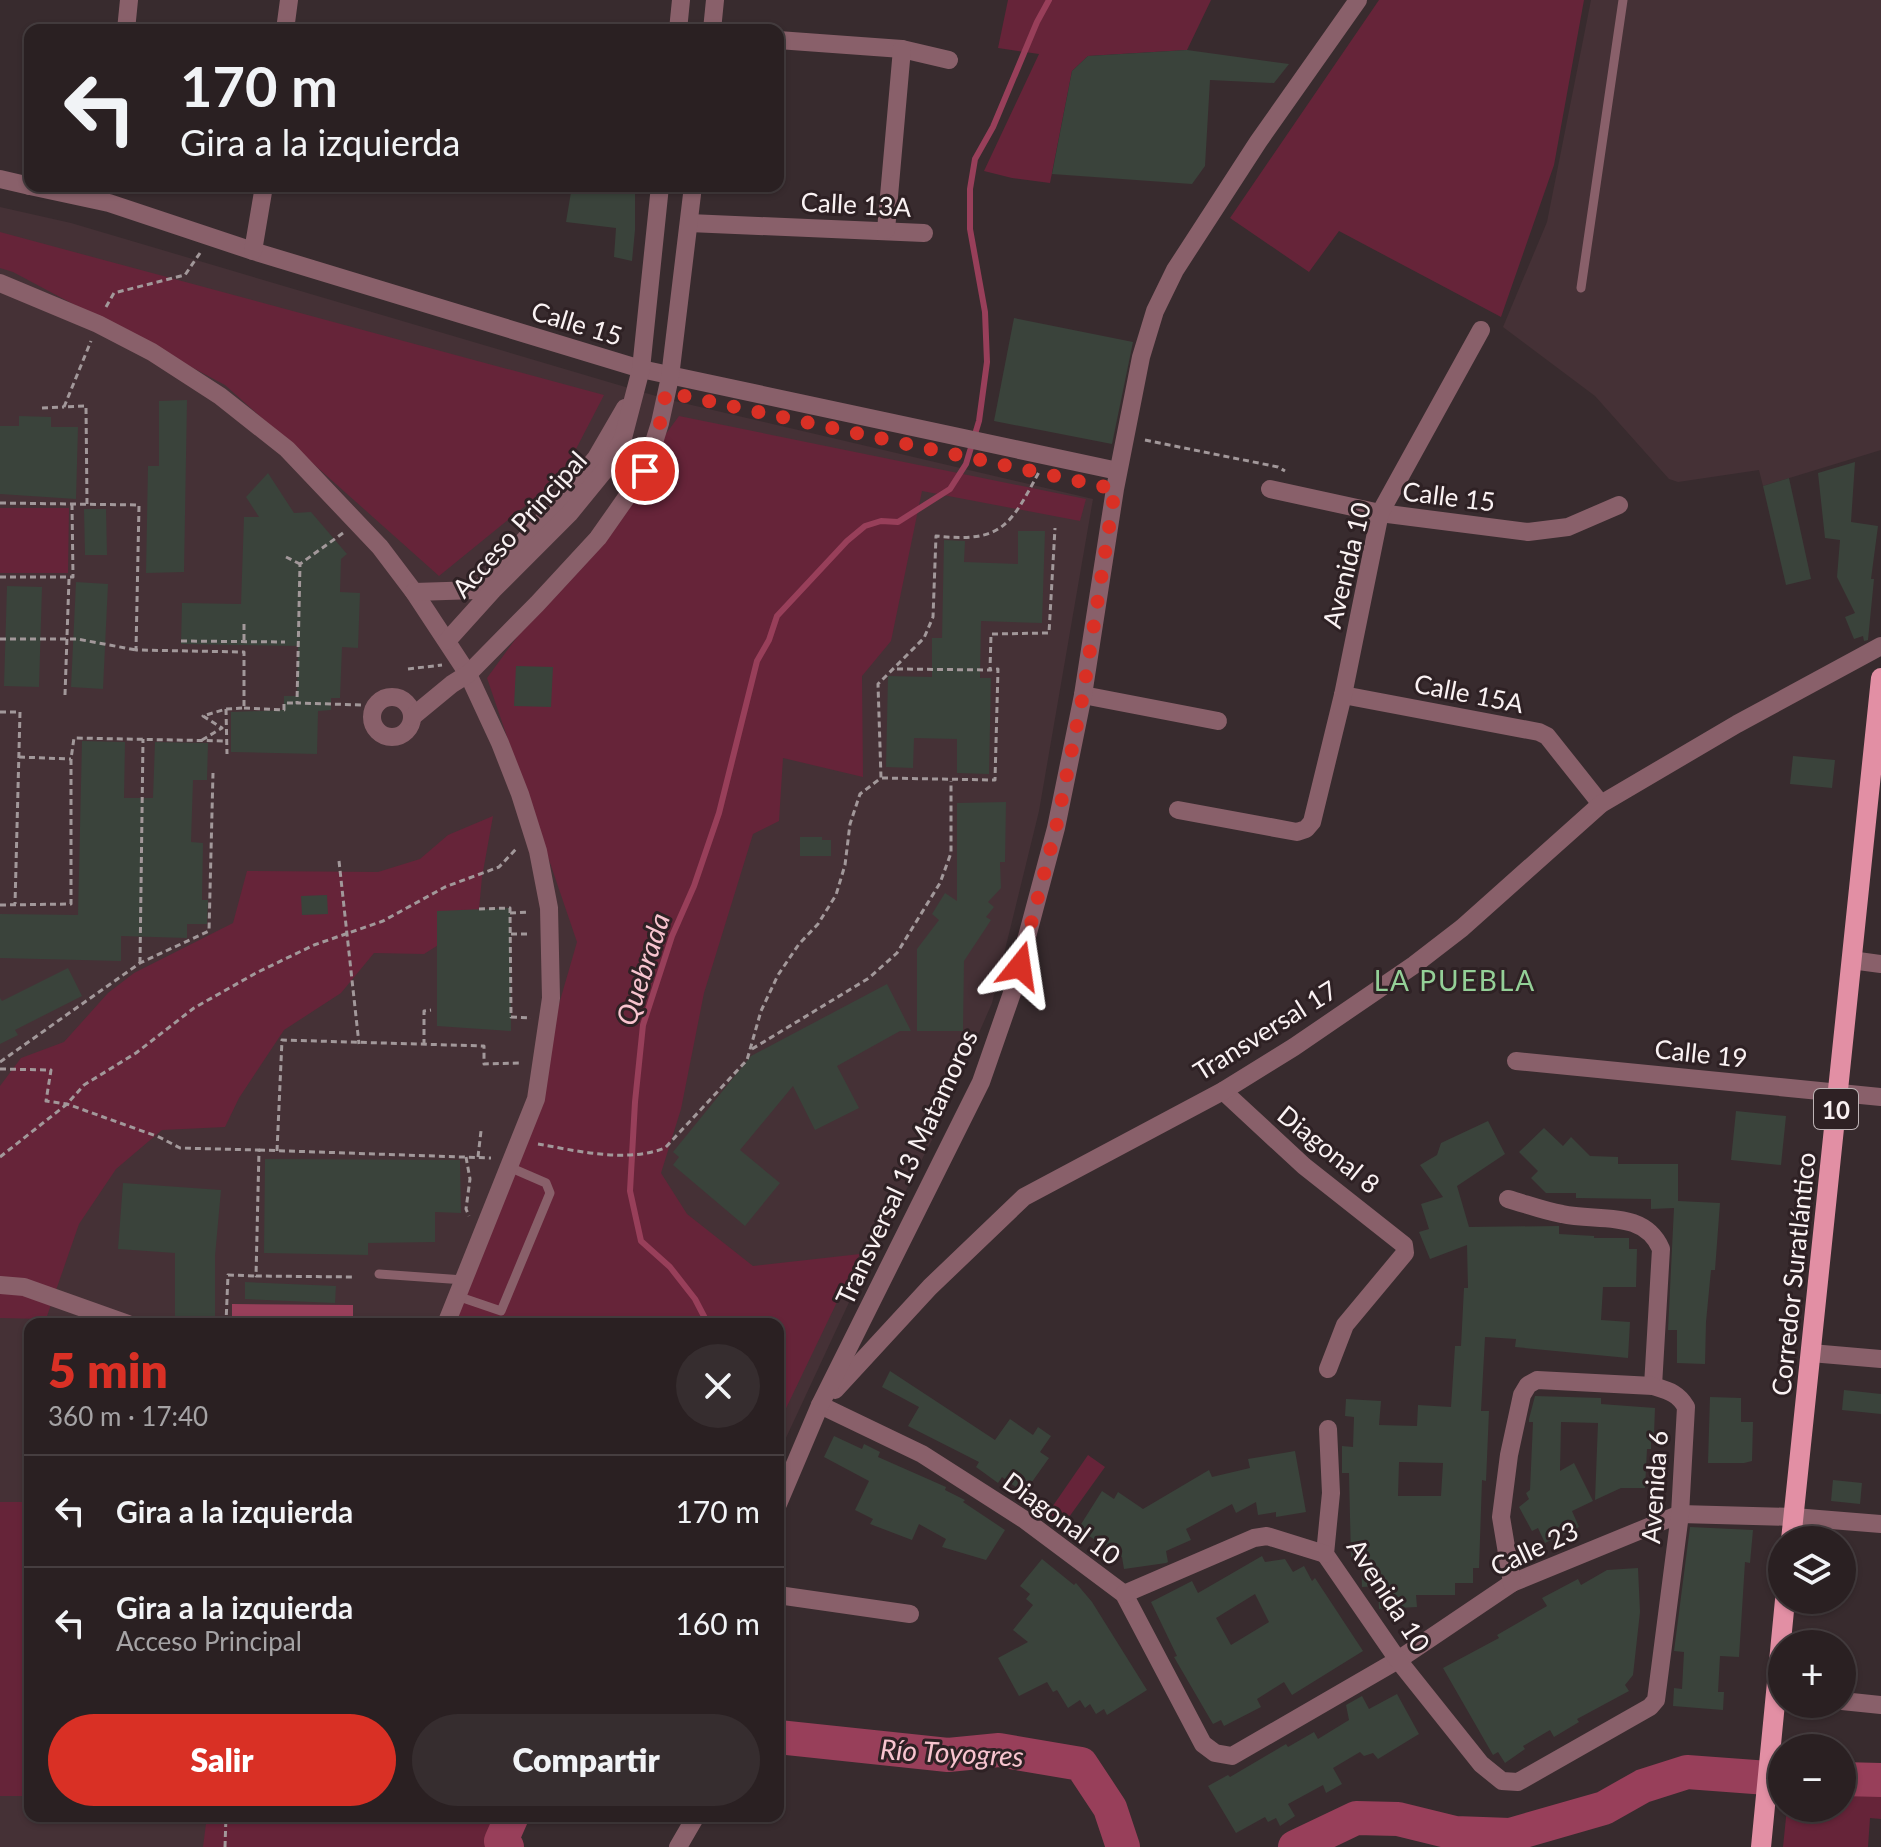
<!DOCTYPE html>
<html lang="es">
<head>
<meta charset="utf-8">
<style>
	body { margin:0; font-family:Lato,sans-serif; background:#362d2f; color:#f1f3f6; height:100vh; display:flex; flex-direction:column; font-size:30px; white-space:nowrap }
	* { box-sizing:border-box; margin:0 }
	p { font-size:26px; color:#a5a3a5 }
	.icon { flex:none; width:44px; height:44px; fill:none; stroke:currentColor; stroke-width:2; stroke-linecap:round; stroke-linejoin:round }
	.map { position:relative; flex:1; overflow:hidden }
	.sheet { position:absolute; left:24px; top:1318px; width:760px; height:504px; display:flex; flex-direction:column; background:#2a2022; border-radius:16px; box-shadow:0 2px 6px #0004,0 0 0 2px #463e40 }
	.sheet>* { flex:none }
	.hud { position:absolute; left:24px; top:24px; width:760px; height:168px; border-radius:16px; box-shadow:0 2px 6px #0004,0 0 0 2px #463e40; background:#2a2022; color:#f1f3f6; overflow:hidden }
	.fabs { position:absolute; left:1768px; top:1526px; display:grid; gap:16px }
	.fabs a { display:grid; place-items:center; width:88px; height:88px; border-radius:50%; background:#2a2022; box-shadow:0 2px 6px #0004,0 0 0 2px #463e40; font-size:40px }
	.pin { position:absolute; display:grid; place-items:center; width:68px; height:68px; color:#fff; margin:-34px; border:4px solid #fff; border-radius:50%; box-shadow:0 2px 8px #0007 }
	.me { position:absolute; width:88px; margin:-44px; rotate:15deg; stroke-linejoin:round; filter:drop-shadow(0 0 6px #0008) }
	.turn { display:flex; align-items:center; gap:28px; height:168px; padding:0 24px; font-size:36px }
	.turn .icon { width:104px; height:104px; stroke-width:2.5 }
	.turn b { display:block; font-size:56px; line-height:68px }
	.round { display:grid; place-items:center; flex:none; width:84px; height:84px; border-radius:42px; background:#362d2f }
	.summary { display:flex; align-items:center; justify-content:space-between; height:136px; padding:0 24px }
	h1 { font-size:48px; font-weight:800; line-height:60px; color:#d93025 }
	.button { display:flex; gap:16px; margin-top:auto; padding:16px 24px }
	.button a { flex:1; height:92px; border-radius:48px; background:#d93025; color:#fff; font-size:32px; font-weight:800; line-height:92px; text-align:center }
	.button a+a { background:#362d2f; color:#f1f3f6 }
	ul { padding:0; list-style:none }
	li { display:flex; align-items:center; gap:24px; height:112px; padding:0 24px; border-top:2px solid #463e40 }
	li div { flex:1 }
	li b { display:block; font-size:30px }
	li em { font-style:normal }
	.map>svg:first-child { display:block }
	.built { fill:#453136 }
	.green { fill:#662439 }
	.water { fill:#983f5a }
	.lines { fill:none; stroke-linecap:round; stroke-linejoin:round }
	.stream { stroke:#983f5a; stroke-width:6 }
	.river { stroke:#983f5a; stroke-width:34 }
	.building { fill:#3a433b; fill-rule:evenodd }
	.path { stroke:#a2989a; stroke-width:3; stroke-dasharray:6 4; stroke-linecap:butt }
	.service { stroke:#89606a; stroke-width:9 }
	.minor { stroke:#89606a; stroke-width:18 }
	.primary { stroke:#e28fa4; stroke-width:20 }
	.route { stroke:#d93025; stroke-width:14; stroke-dasharray:0 25.2 }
	.labels { text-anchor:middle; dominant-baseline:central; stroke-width:6; stroke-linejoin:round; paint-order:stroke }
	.shield { fill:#2e2124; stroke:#bdb3b5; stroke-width:2 }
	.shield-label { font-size:24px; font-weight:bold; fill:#faf2f3 }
	.street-label { font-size:26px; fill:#faf2f3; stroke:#2e2124 }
	.water-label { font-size:28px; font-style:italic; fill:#f8c4cf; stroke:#2e2124 }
	.neighbourhood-label { font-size:28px; letter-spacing:2px; fill:#94d097; stroke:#2e2124 }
</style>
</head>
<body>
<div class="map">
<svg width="1881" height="1847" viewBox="0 0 1881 1847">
	<rect width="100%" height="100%" fill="#382b2e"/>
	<g class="built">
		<path d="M1591,0H1881V450L1763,486L1759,470L1678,482L1669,479L1595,396L1503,327L1547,222Z"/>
		<path d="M0,207L71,223L666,399L1093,499L1039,811L992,1003L934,1136L858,1283L778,1455V1324H30V1816H513L498,1840L504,1847H0Z"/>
	</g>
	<g class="green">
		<path d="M1008,0H1211L1187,50L1088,56L1072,71L1050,183L1012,178L984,171L1039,54L998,48Z"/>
		<path d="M1379,0H1584L1554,165L1501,317L1339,231L1309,272L1230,218Z"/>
		<path d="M0,232L604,395L562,476L439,576L225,385L13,272L0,268Z"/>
		<path d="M679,416L1086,499L1080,521L922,491L891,641L862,676L863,777L783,758L779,821L753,834L704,993L681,1109L661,1173L687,1214L753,1266L860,1254L778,1425V1324H448L520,1139L577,942L487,678Z"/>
		<path d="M0,508H69L68,573H0Z"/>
		<path d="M493,816L482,877L478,920L424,954L374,953L341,993L284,1030L239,1098L225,1127L162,1130L116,1169L79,1224L46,1319L0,1318V1086L21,1058L64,1042L108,993L134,973L233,923L247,871L378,872L420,859L448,835Z"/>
		<path d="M1088,1455L1105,1467L1064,1524L1048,1513Z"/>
		<rect x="0" y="1502" width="30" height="294"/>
		<path d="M1842,1791L1881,1793V1819L1870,1818L1868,1847H1783L1787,1808H1842Z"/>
		<path d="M207,1816H498L493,1824L490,1847H203Z"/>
	</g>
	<path class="water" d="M232,1304L353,1305V1324H232Z"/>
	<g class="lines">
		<path class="stream" d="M708,1324L695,1299L670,1267L641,1241L630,1191L635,1102L643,1025L672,936L694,886L719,813L757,661L769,640L777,616L847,541L865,526L881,521L898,522L950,489L966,464L979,421L987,362L985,312L970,229V189L975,159L993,127L1037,22L1049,0"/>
		<g class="river">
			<path d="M778,1737L948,1755L999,1750L1081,1764L1110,1808L1123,1847"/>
			<path d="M1842,1779L1881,1780"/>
			<path d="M507,1847L501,1841L512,1816"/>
			<path d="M1295,1847L1356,1818L1398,1819L1455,1833L1510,1835L1604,1808L1643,1786L1687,1772L1782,1779"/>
		</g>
	</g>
	<g class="building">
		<path d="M1187,50L1289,64L1274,83L1210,80L1205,166L1192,184L1052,174L1072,71L1088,56Z"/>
		<path d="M572,186L635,189V230L632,261L614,257L616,228L566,222Z"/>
		<path d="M1014,318L1133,342L1112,444L994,421Z"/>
		<path d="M187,400L184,572L146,573L148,466H159V401Z"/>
		<path d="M19,416L51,417V427H78L76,499L0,494V426H19Z"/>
		<path d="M1855,462L1851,522L1878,526L1871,579H1874L1868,640L1864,641L1863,636L1854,639L1845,617L1855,613L1837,577L1840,540L1825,538L1818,473Z"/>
		<path d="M268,473L294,513L311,512L347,554L341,559L340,592L360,593L358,648L342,647L340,698H331V710L318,711L317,754L231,752V712L284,710V696H297L298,646L181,644L182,603L241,604L244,517H259L246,497Z"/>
		<path d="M1789,478L1811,579L1786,585L1763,486Z"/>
		<path d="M84,509H106L107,555H85Z"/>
		<path d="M1018,531H1045L1042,623L981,621L980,678H991L989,774L957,773V739L914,738L913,768L886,767L888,676L932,677V638H942L944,540L965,541L964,562L1018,564Z"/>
		<path d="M76,582L108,584L103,689L71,687Z"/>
		<path d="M7,586L42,587L39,687L4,686Z"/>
		<path d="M516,666L553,667L551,707L514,706Z"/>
		<path d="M82,741L125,742L124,798H153L155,742L208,743L207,780H193L191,842L203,843L202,900H208L207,924H187V938L121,936V961L0,958V914L78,915Z"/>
		<path d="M1793,756L1835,760L1832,788L1790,784Z"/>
		<path d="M1006,802L1005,862H1000L1001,888L988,902L994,907L986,917L991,920L964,961L963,1031H917V949L939,920L932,914L945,893L957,901V803Z"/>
		<path d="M800,837H822V840H831V856H800Z"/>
		<path d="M327,895L328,914L302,915L301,896Z"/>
		<path d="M510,908L511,1031L437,1026V911Z"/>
		<path d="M68,968L82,996L15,1030L18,1035L0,1044V998L2,1001Z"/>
		<path d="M887,984L911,1031H900L837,1066L859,1108L815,1130L793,1086L740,1150L780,1183L745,1226L673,1165L679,1157L673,1152L751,1056Z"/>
		<path d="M1736,1111L1786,1116L1781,1165L1731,1160Z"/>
		<path d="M1488,1121L1505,1154L1457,1186L1469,1227L1559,1226V1234L1594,1236V1238H1629V1249H1637L1636,1287H1603L1601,1320L1630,1322L1628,1358L1515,1347L1516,1339L1485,1337L1481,1411H1489L1486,1481L1482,1480L1479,1568H1473V1583H1455V1595H1416L1417,1607L1379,1609L1378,1586L1362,1587L1361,1560H1351L1349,1473H1342V1446L1353,1447L1354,1417L1345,1416L1346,1399L1381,1401L1379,1425L1417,1426L1418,1405L1451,1407L1455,1346H1461L1464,1288H1468L1467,1245L1430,1259L1419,1232L1429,1229L1421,1204L1443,1197L1420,1165L1437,1155L1441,1143ZM1399,1462L1443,1463L1441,1496H1398Z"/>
		<path d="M1544,1128L1563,1146L1571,1137L1590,1156L1618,1157V1164H1678V1201L1720,1203L1715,1270H1711L1706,1322L1705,1364L1677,1363V1330H1668L1674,1208L1651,1209V1199L1576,1198V1193H1546L1531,1178L1538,1171L1519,1152Z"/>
		<path d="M265,1159L460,1160L461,1213L435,1212V1242L368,1243V1255L264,1253Z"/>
		<path d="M123,1183L221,1190L215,1256V1321L175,1322V1253L118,1249Z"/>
		<path d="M245,1282L336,1286L335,1303L245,1299Z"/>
		<path d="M890,1371L995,1440L1010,1419L1033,1435L1038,1427L1051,1436L1040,1452L1049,1458L1024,1493L1002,1477L998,1483L976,1467L979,1462L908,1426L919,1407L882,1387Z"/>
		<path d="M1844,1390L1881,1394V1414L1842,1410Z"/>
		<path d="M1535,1396L1601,1398V1404L1655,1408L1654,1434H1651V1449H1647L1645,1488H1621L1595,1500L1598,1423L1561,1422L1560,1471L1574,1463L1593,1501L1572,1511L1579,1527L1545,1543L1538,1528L1532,1531L1519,1507L1529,1499L1526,1493L1530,1490L1533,1422H1529V1419Z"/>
		<path d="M1710,1397L1741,1398V1422H1753L1752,1461L1744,1463H1708Z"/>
		<path d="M834,1436L862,1449L864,1444L880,1452L878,1457L946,1487L945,1490L965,1500L963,1502L1005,1530L986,1560L942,1547L946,1539L919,1524L912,1540L870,1524L873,1519L855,1510L869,1481L824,1457Z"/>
		<path d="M1295,1451L1306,1512L1276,1517V1512L1258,1515L1256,1502L1236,1513L1232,1504L1186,1529L1191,1540L1166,1551L1168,1562L1166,1563L1124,1569L1122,1557L1078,1529L1102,1491L1114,1499L1118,1492L1143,1509L1209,1470L1212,1477L1250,1468L1248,1459Z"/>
		<path d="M1833,1480L1862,1483L1860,1504L1831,1501Z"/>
		<path d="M1690,1527L1753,1530L1750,1563L1745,1562L1739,1657L1720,1656L1718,1692H1724L1723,1710L1673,1706L1674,1688L1682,1689L1684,1652L1674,1651Z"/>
		<path d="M1262,1556L1265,1562L1285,1559L1293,1572L1304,1566L1312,1581L1315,1578L1363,1651L1292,1695L1284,1682L1257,1699L1261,1707L1224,1726L1221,1720L1213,1724L1174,1657L1177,1656L1151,1602L1192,1581L1198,1593ZM1255,1594L1269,1622L1231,1645L1216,1618Z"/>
		<path d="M1042,1559L1074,1585L1076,1583L1092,1602L1147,1690L1107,1715L1104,1709L1096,1714L1090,1704L1085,1708L1080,1700L1068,1708L1057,1690L1053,1692L1047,1682L1019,1696L998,1658L1028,1642L1013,1630L1033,1605L1026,1599L1030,1594L1020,1586Z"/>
		<path d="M1638,1568L1640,1612L1633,1675L1625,1685L1629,1691L1577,1719L1579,1722L1554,1737L1550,1730L1523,1746L1525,1749L1505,1763L1498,1752L1493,1755L1443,1668L1499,1638L1497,1635L1547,1606L1542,1598L1578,1579L1581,1585L1607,1570Z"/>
		<path d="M1397,1694L1419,1734L1378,1759L1373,1753L1364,1756L1360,1752L1333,1768L1342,1784L1326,1793L1323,1785L1288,1804L1295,1816L1280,1826L1276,1818L1268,1822L1265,1817L1236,1833L1208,1786L1228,1775L1230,1777L1286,1744L1288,1747L1314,1732L1318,1739L1349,1720L1346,1705L1362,1696L1369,1709Z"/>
	</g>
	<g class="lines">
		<g class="path">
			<path d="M106,307L114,293L185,275L200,253"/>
			<path d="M42,408L64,407"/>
			<path d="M1145,440L1278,467L1285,471"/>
			<path d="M0,503L139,505L136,650L244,652V708L226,709L203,716L222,728L202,740"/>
			<path d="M87,504L86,406L64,407L91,341"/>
			<path d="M343,533L300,564L297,703L362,705"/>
			<path d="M286,557L300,564"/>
			<path d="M0,577H73L72,504"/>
			<path d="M0,639H77L136,650"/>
			<path d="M244,640V624"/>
			<path d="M181,641L285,642"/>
			<path d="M408,669L442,665"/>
			<path d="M897,669L990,670L991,634L1049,633L1055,528"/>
			<path d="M65,695L69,579"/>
			<path d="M244,708L284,710V703H297"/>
			<path d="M226,709L227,754"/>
			<path d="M0,712H20L15,904"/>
			<path d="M19,757L71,759"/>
			<path d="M882,778L995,780L998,669L990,670"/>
			<path d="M339,861L359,1044"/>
			<path d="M0,905L71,904V759L74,738L226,741"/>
			<path d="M479,909L510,908L511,1017L531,1018"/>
			<path d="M510,913L529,912"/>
			<path d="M511,934H531"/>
			<path d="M140,963L143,739"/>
			<path d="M424,1045V1011L431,1010"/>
			<path d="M752,1049L869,978L897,953L940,883L951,853V781"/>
			<path d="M0,1062L140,963L209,931L213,773"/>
			<path d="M0,1069L51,1070L46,1101L67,1104L159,1137L180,1148L259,1150L256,1276L355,1277"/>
			<path d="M538,1144C578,1151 626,1163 665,1148L747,1060L761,1011L778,975L799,944L818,924L836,895L845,865L850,824L860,794L881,778L878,684L924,638L933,617L936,536C1002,543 1010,526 1039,472"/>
			<path d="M259,1150L491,1158"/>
			<path d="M277,1151L282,1040L484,1046V1064L522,1063"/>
			<path d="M0,1157L67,1104L84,1085L136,1053L194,1008L256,973L314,945L383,921L445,887L499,867L517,848"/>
			<path d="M466,1157L470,1179L466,1209L469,1216"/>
			<path d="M478,1157L481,1131"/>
			<path d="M184,1324L226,1323L228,1275L256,1276"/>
			<path d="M225,1847L226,1816"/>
		</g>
		<g class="service">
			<path d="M1581,288L1623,0"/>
			<path d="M379,1274L464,1280"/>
			<path d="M457,1296L501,1311L550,1193L546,1183L509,1167"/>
		</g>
		<g class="minor">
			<path d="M126,30L129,0"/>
			<path d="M285,30L289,0"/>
			<path d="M678,30L681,0"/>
			<path d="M712,30L715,0"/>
			<path d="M778,40L902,49L949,60"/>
			<path d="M0,179L30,186"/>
			<path d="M30,186L109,203L253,251L641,369L1118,471"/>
			<path d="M689,223L924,233"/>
			<path d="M886,230L902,49"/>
			<path d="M253,251L264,186"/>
			<path d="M0,283L98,324L152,352L220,396L287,449L380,547L414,592L468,674L500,743L520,794L538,851L549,908L551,998L536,1099L446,1324"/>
			<path d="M1270,489L1380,513L1528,532L1568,527L1619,505"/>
			<path d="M414,592L478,590L558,504L596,458L625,408"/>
			<path d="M447,641L493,590L569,514L609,465L623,438L641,369L660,186"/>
			<path d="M1083,695L1218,721"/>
			<path d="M1343,695L1539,732L1547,736L1601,804"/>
			<circle cx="392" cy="717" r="20"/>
			<path d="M412,717L452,684L468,674L537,604L598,538L645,471L660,423L670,377L693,186"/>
			<path d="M1178,810L1297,832L1306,829L1312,822L1343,695L1380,513L1481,330"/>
			<path d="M1851,960L1881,964"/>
			<path d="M1516,1061L1881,1097"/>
			<path d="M1223,1091L1304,1166L1404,1245L1405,1253L1345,1325L1328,1369"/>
			<path d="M0,1285L24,1287L128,1324"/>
			<path d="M1811,1353L1881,1359"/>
			<path d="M835,1390L930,1287L1024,1197L1223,1091L1294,1047L1414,965L1462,928L1601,804L1737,724L1881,646"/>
			<path d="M820,1405L922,1454L1025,1520L1124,1594L1203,1744L1215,1753L1232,1756L1398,1660L1512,1583L1680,1514L1794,1517L1881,1524"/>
			<path d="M1328,1429L1331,1493L1325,1554L1398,1660L1481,1764L1502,1781L1518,1782L1650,1707L1656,1700L1680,1514L1686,1407C1678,1393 1669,1391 1653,1386L1661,1249C1644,1209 1597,1222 1562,1214C1544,1211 1526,1204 1508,1199"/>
			<path d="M778,1504L820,1405L981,1082L1012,993L1056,828L1083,695L1115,489L1141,357L1155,311L1175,270L1258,142L1358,0"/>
			<path d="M1512,1583L1501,1517L1509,1455L1522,1395L1528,1385L1537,1380L1653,1386"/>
			<path d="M1124,1594L1254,1538L1267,1536L1325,1554"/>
			<path d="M778,1595L910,1614"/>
			<path d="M1842,1701L1881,1705"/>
			<path d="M678,1847L696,1816"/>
		</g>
		<g class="primary">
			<path d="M1791,1540L1881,678"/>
			<path d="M1761,1847L1785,1600"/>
		</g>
	</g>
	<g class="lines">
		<path class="route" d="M645,471L660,423L666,392L1115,489L1083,695L1056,828L1020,966"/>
	</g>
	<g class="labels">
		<rect class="shield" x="1814" y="1089" width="44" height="40" rx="6"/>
		<g class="shield-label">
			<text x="1836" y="1109">10</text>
		</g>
		<g class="street-label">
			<text transform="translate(856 204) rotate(3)">Calle 13A</text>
			<text transform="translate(577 323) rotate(17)">Calle 15</text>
			<text transform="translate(1449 496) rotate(7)">Calle 15</text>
			<text transform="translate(519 524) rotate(-48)">Acceso Principal</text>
			<text transform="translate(1346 565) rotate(-76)">Avenida 10</text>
			<text transform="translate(1469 693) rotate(11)">Calle 15A</text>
			<text transform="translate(1265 1030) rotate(-32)">Transversal 17</text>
			<text transform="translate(1701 1053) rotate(6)">Calle 19</text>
			<text transform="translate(1329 1149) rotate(39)">Diagonal 8</text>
			<text transform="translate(906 1167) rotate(-65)">Transversal 13 Matamoros</text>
			<text transform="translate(1793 1274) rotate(-84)">Corredor Suratlántico</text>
			<text transform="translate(1654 1487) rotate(-86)">Avenida 6</text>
			<text transform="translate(1062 1518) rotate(36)">Diagonal 10</text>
			<text transform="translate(1534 1548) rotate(-25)">Calle 23</text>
			<text transform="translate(1389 1595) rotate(57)">Avenida 10</text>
		</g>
		<g class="water-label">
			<text transform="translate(642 969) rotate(-72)">Quebrada</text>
			<text transform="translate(952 1752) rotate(3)">Río Toyogres</text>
		</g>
		<g class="neighbourhood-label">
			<text x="1455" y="980">LA PUEBLA</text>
		</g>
	</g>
</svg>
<div class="fabs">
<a><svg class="icon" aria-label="layers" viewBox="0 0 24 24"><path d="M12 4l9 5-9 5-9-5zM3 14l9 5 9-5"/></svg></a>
<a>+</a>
<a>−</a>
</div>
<div class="pin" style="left:645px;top:471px;background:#d93025"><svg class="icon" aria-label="arrive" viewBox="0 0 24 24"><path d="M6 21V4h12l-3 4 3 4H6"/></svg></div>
<svg class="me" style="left:1020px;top:966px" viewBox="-20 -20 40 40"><path d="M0-17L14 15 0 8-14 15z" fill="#d93025" stroke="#fff" stroke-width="4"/></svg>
<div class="hud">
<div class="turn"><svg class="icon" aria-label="left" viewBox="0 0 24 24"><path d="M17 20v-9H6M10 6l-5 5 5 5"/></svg><div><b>170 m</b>Gira a la izquierda</div></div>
</div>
<section class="sheet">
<div class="summary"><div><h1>5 min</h1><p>360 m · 17:40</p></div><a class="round"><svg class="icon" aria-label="close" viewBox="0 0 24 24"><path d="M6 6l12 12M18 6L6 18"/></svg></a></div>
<ul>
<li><svg class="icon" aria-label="left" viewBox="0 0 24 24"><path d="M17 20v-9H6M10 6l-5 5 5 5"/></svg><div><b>Gira a la izquierda</b></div><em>170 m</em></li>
<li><svg class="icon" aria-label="left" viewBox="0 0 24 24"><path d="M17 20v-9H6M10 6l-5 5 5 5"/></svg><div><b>Gira a la izquierda</b><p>Acceso Principal</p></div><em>160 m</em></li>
</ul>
<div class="button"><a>Salir</a><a>Compartir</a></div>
</section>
</div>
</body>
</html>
